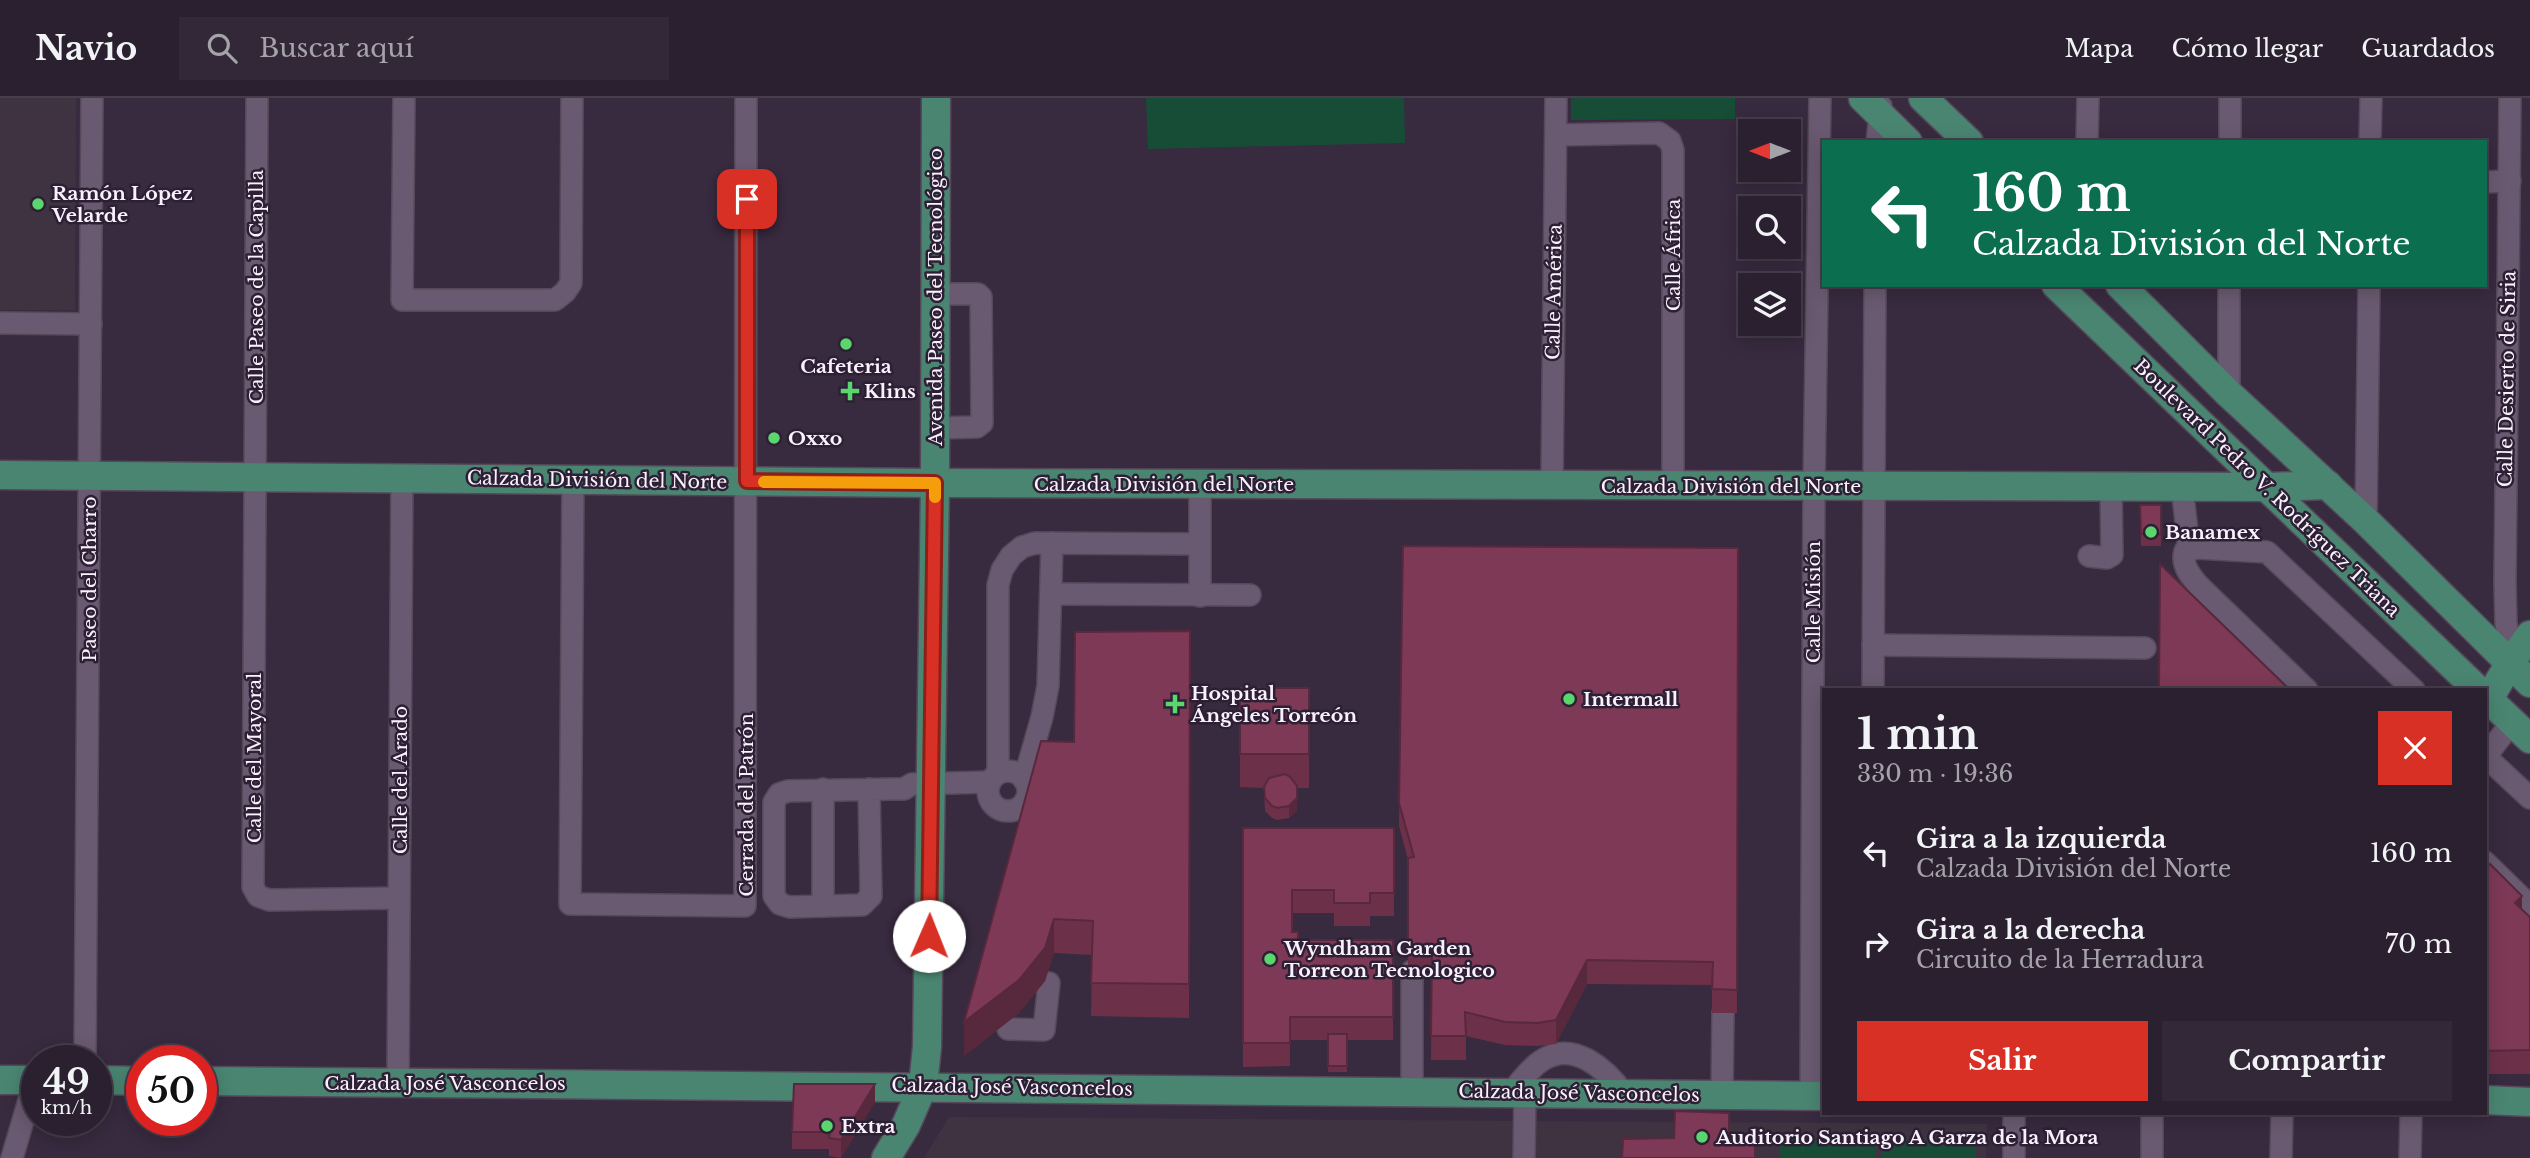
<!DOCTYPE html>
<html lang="es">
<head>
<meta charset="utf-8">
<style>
	body { margin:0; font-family:"Libre Baskerville",serif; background:#322837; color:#f1f3f6; height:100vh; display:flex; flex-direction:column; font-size:26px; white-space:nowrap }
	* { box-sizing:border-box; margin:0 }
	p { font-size:23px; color:#a5a3aa }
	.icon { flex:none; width:38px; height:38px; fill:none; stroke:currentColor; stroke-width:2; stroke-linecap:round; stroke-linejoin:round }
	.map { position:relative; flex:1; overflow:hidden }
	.drawer { position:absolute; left:1822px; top:590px; width:665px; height:427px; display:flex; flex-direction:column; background:#2a202f; border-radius:0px; box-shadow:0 4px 18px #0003,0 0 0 2px #463e4b }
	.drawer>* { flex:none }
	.banner { position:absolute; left:1822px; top:42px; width:665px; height:147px; border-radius:0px; box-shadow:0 4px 18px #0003,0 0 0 2px #463e4b; background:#0b6e4f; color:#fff; overflow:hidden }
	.needle { width:46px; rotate:270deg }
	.fabs { position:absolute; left:1738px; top:21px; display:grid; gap:14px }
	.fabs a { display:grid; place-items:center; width:63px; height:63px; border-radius:0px; background:#2a202f; box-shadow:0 4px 18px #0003,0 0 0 2px #463e4b; font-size:35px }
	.speed { position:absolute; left:21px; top:947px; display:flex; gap:14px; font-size:35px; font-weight:700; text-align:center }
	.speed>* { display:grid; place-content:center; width:91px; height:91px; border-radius:50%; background:#2a202f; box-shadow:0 4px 18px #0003,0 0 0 2px #463e4b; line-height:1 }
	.speed small { font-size:18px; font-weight:400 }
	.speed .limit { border:10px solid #d22; background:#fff; color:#111 }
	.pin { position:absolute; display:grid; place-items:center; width:60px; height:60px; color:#fff; margin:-30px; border-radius:14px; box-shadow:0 4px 10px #0006 }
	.me { position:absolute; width:77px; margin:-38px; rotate:1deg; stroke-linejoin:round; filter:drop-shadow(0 0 5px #0008) }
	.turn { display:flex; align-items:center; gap:24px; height:147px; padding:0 35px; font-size:32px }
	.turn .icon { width:91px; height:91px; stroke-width:2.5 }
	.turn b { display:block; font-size:49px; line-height:60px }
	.round { display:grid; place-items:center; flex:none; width:74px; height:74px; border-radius:0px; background:#322837 }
	.summary { display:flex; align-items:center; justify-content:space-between; height:119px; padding:0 35px }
	h1 { font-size:42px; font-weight:700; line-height:52px }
	.cta { display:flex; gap:14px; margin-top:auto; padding:14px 35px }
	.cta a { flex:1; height:80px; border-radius:0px; background:#d93025; color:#fff; font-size:28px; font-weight:700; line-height:80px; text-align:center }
	.cta a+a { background:#322837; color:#f1f3f6 }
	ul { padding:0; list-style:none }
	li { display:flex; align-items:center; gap:21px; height:91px; padding:0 35px }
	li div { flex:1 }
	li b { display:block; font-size:26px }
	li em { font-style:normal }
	header { display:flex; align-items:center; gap:42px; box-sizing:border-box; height:98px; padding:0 35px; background:#2a202f; border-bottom:2px solid #463e4b }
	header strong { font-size:33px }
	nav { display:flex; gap:38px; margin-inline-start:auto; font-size:24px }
	.search { width:490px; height:63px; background:#322837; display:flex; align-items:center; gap:18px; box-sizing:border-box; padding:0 24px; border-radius:0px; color:#a5a3aa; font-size:26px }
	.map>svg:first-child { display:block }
	.education { fill:#3f3341 }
	.green { fill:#174d37 }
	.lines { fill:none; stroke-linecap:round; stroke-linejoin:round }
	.minor-casing { stroke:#544859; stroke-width:24 }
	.major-casing { stroke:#544859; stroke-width:31 }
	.minor { stroke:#6a5a71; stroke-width:21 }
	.major { stroke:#4a8572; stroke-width:28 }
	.wall { fill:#6c3149 }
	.shaded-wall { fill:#58283c }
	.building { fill:#7d3955; stroke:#58283c; stroke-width:2 }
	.route-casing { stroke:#8d1f18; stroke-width:18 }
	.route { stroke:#d93025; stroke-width:12 }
	.slow { stroke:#f59e0b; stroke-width:12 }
	.poi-dot { fill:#5bd56e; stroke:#2e2034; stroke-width:2.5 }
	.labels { text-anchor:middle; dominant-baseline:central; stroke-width:5; stroke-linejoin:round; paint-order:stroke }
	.poi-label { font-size:19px; font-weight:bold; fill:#faf1fe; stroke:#2e2034; text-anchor:start }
	.street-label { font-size:19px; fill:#faf1fe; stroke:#2e2034 }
</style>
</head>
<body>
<header>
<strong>Navio</strong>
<div class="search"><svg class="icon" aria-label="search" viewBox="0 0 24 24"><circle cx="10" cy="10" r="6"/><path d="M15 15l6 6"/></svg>Buscar aquí</div>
<nav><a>Mapa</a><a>Cómo llegar</a><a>Guardados</a></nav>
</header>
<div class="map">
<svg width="2530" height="1060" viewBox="0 0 2530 1060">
	<rect width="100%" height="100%" fill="#382a3f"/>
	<g class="education">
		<path d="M0,0H76L75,212H0Z"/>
		<path d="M949,1019L1987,1026L1986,1060H924Z"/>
	</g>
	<g class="green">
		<path d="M1146,0H1404L1405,45L1148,51Z"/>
		<path d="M1571,0H1735V21L1571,22Z"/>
		<path d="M1876,1041V1060H1779V1042Z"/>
		<path d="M1882,1042L1976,1043V1060H1881Z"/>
	</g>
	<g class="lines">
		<g class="minor-casing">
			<g id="minor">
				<path d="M257,0L253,789L258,798L269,802L399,800"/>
				<path d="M404,0L402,202H555L565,194L571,185L572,0"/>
				<path d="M2510,0L2505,485L2506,525L2512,562"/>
				<path d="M1556,37L1659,35L1670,43L1673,52V387"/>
				<path d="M1877,44L1881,8"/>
				<path d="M2087,44L2088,0"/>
				<path d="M2230,44V0"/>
				<path d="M2370,44L2371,0"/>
				<path d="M2485,84L2510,83"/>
				<path d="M0,225L91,226"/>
				<path d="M2229,296V187"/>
				<path d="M935,330L977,329L982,325L981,199L978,196H935"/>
				<path d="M573,382L570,806L745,808L746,0"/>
				<path d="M1200,386V498"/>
				<path d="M1552,387L1556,0"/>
				<path d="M2182,389L2189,450"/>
				<path d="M2366,423L2369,187"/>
				<path d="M2089,458L2107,460L2112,457L2111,389"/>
				<path d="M1051,496L1250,497"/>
				<path d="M1873,547L2145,550"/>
				<path d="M1873,592L1875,187"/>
				<path d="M2307,592L2198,487C2189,476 2181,466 2185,453L2197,450L2267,454L2414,592"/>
				<path d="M2485,658L2530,700"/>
				<path d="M2486,658L2512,624"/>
				<circle cx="1008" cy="693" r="20"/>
				<path d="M998,675V487L1002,472L1011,458L1022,449L1035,445L1200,446"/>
				<path d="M1024,682L1042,619L1048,588L1052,445"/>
				<path d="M823,691V808"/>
				<path d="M869,691L871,798L862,807L790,809L780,806L774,798V704L779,696L788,693L894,691H904L912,686L990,684"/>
				<path d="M2485,764L2530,808"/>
				<path d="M1008,931L1044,932L1049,885"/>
				<path d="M85,962L92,0"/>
				<path d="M398,984L402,380"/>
				<path d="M1412,994V873"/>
				<path d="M1511,995C1520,984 1529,971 1541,963C1573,941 1606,971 1624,996"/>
				<path d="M1722,997L1723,915"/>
				<path d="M1811,998L1814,388L1820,0"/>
				<path d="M12,1060L35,982"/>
				<path d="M1524,1060L1525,995"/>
				<path d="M2014,1060V1015"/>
				<path d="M2152,1060V1015"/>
				<path d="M2281,1060L2282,1015"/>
				<path d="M2410,1060L2411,1015"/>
			</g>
		</g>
		<g class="major-casing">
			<g id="major">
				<path d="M1863,0L1908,44"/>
				<path d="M1923,0L1969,44"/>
				<path d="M2056,187L2478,592"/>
				<path d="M2120,187L2229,296L2366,423L2530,585"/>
				<path d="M0,377L935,385L2269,389L2328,387"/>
				<path d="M2485,598L2530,641"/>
				<path d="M2488,602L2510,565L2530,537"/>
				<path d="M0,982H37"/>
				<path d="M96,982L142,983"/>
				<path d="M201,983L1824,998"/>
				<path d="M2485,1002L2530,1004"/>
				<path d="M886,1060L906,1027L923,988L927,949L935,385L936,0"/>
			</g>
		</g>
		<use href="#minor" class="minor"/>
		<use href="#major" class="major"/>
	</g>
	<g class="wall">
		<path d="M2140,407H2161V448H2141Z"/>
		<path d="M1403,448L1738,450L1737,915H1712V887L1587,886L1556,946L1538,948L1505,947L1466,938V962H1431L1432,873H1408V762L1399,728Z"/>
		<path d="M1190,533L1189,920L1091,918L1092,857L1054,855L1045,883L1019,915L964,958L1074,644Z"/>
		<path d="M1240,590H1309V690H1297V712L1289,720L1277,722L1272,720L1265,713L1264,690L1240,689Z"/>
		<path d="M1243,730H1394V818H1370V828H1334V815H1292V834L1298,842H1393V942H1347V974H1328V942H1290V968L1243,969Z"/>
		<path d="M2485,771L2530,819V976H2485Z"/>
		<path d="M875,1004L841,1060L829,1058V1051H792V1034Z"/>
	</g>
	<g class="shaded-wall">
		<path d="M1297,688V712L1289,720V708Z"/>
		<path d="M2522,798V821L2515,805Z"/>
		<path d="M1054,821V855L1045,883L1019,915L964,958V924Z"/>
		<path d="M1587,862V886L1556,946V922Z"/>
		<path d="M875,986V1004L841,1060V1042Z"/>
	</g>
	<g class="building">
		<path d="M2140,407H2161V436H2141Z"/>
		<path d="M1403,448L1738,450L1737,892L1712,891L1713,864L1587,862L1556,922L1538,925L1505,924L1465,914L1466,938H1431L1432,850L1408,849V760L1414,759L1399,705Z"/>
		<path d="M2160,466L2290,592H2159Z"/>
		<path d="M1190,533L1189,886L1091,885L1093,823L1054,821L1045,850L1019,882L964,924L1041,643L1074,644L1075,534Z"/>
		<rect x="1240" y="590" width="69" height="66"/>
		<path d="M1285,676L1290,679L1297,688V700L1289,708L1277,710L1272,708L1265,700L1264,689L1269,680Z"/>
		<path d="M1243,730H1394V795H1370V805H1334V792H1292V834H1298V842H1393V919H1290V945H1243Z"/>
		<path d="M2490,766L2522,798L2515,805L2530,819V952L2485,953V771Z"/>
		<rect x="1328" y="936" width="19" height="32"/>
		<path d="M794,986H875L841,1042L829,1040L830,1034H792Z"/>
		<path d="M1675,1013L1729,1015V1043H1755V1060H1622L1623,1041L1674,1040Z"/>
	</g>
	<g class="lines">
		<g class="route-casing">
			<path id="route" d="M747,101V383L935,385L929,838"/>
		</g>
		<use href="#route" class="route"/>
		<path class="slow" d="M764,384L935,385V399"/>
	</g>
	<g class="poi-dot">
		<circle cx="38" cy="106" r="7"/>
		<circle cx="846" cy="246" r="7"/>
		<path d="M846.5 282.5h7v7h7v7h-7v7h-7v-7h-7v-7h7z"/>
		<circle cx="774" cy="340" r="7"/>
		<circle cx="2151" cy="434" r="7"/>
		<circle cx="1569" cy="601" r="7"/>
		<path d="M1171.5 595.5h7v7h7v7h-7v7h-7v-7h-7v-7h7z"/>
		<circle cx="1270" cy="861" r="7"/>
		<circle cx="827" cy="1028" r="7"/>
		<circle cx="1702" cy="1039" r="7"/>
	</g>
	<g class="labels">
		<g class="poi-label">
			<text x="52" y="95">Ramón López<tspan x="52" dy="22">Velarde</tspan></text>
			<text x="846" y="268" text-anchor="middle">Cafeteria</text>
			<text x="864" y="293">Klins</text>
			<text x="788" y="340">Oxxo</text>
			<text x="2165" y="434">Banamex</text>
			<text x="1191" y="595">Hospital<tspan x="1191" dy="22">Ángeles Torreón</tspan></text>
			<text x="1583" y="601">Intermall</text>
			<text x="1284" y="850">Wyndham Garden<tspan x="1284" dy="22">Torreon Tecnologico</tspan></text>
			<text x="841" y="1028">Extra</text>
			<text x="1716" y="1039">Auditorio Santiago A Garza de la Mora</text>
		</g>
		<g class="street-label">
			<text transform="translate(1673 157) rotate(-90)">Calle África</text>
			<text transform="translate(256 189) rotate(-90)">Calle Paseo de la Capilla</text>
			<text transform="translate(1554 194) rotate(-89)">Calle América</text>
			<text transform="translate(935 199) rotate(-90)">Avenida Paseo del Tecnológico</text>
			<text transform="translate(2507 281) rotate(-89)">Calle Desierto de Siria</text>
			<text transform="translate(597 382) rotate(1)">Calzada División del Norte</text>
			<text x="1164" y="386">Calzada División del Norte</text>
			<text x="1731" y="388">Calzada División del Norte</text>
			<text transform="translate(2267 390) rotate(44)">Boulevard Pedro V. Rodríguez Triana</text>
			<text transform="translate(89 481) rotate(-90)">Paseo del Charro</text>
			<text transform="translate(1813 504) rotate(-90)">Calle Misión</text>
			<text transform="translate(254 660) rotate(-90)">Calle del Mayoral</text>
			<text transform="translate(400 682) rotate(-90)">Calle del Arado</text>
			<text transform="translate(746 707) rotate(-90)">Cerrada del Patrón</text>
			<text x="445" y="985">Calzada José Vasconcelos</text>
			<text transform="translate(1012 989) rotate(1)">Calzada José Vasconcelos</text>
			<text transform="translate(1579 995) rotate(1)">Calzada José Vasconcelos</text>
		</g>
	</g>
</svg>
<div class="fabs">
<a><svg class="needle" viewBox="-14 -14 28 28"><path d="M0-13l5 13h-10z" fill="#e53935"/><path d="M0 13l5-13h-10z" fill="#a5a3aa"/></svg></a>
<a><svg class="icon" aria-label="search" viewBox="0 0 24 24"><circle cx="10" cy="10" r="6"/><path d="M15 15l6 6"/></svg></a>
<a><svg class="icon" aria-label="layers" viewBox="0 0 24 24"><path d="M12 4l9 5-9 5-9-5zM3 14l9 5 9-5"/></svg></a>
</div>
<div class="speed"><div>49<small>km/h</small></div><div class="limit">50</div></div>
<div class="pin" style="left:747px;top:101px;background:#d93025"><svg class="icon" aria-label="arrive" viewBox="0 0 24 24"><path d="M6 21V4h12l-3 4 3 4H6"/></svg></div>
<svg class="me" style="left:929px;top:838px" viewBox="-20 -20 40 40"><circle r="19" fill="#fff"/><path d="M0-13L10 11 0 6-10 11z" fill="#d93025"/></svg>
<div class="banner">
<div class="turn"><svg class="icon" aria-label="left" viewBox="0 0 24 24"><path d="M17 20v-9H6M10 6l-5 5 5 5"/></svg><div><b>160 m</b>Calzada División del Norte</div></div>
</div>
<section class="drawer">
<div class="summary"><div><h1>1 min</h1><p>330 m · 19:36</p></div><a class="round" style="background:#d93025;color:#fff"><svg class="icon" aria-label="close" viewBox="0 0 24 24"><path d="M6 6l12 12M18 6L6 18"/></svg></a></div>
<ul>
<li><svg class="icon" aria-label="left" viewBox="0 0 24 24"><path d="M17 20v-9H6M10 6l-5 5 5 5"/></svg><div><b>Gira a la izquierda</b><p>Calzada División del Norte</p></div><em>160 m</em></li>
<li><svg class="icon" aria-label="right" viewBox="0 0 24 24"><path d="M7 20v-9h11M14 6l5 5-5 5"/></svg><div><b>Gira a la derecha</b><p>Circuito de la Herradura</p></div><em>70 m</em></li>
</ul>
<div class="cta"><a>Salir</a><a>Compartir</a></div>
</section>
</div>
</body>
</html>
